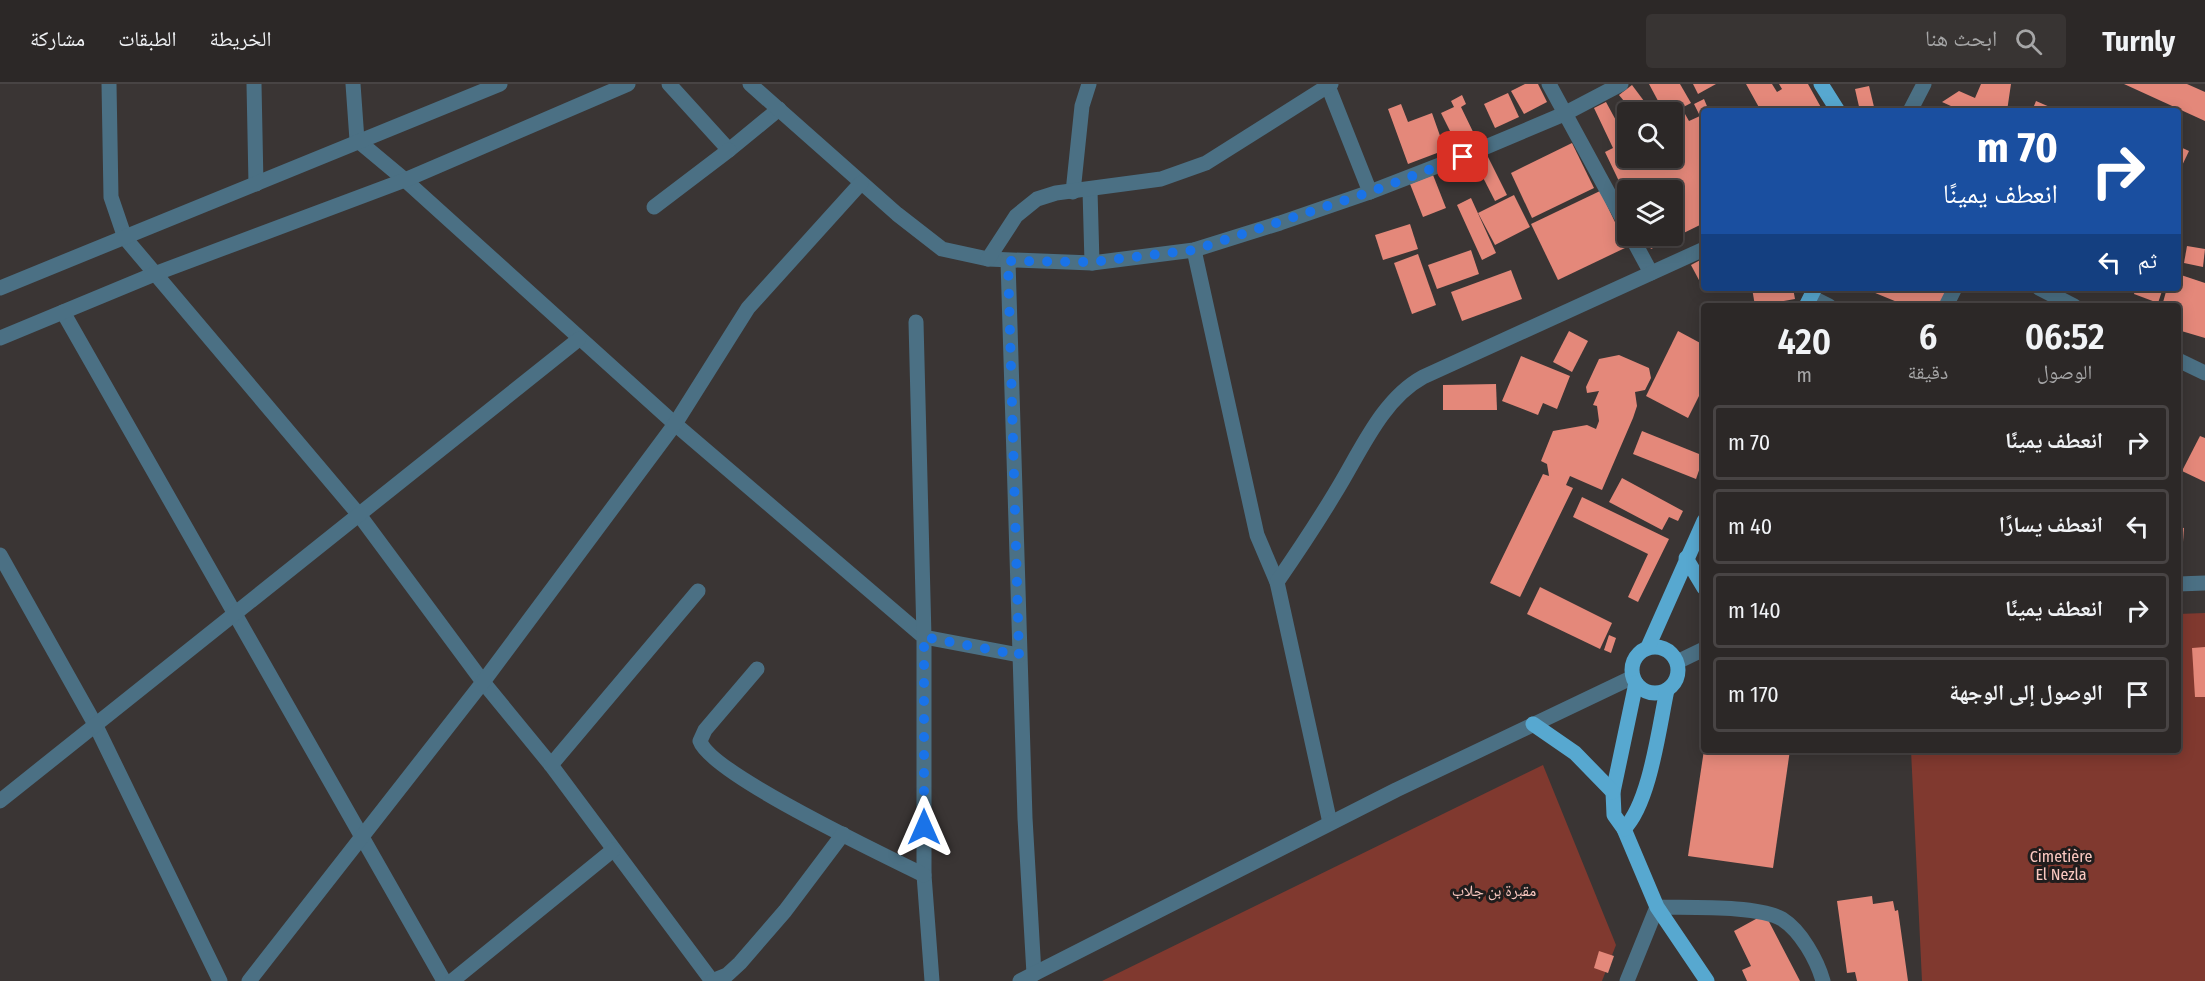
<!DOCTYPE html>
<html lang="ar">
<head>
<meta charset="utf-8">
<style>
	body { margin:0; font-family:"Fira Sans Condensed","Noto Naskh Arabic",sans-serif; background:#383433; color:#f1f3f6; direction:rtl; height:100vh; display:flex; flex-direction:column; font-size:22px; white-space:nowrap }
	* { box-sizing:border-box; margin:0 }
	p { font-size:20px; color:#a6a6a7 }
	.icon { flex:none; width:33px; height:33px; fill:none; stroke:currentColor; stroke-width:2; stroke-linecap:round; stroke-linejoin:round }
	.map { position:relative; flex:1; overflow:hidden; direction:ltr }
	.drawer { position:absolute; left:1701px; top:219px; width:480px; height:450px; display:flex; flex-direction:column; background:#2c2827; border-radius:6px; box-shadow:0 3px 15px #0003,0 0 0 2px #484444; direction:rtl }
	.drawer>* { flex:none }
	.banner { position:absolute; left:1701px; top:24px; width:480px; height:183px; border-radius:6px; box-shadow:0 3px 15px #0003,0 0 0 2px #484444; direction:rtl; background:#1a4fa0; color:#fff; overflow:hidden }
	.fabs { position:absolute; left:1617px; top:18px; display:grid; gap:12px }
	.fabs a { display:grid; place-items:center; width:66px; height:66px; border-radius:6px; background:#2c2827; box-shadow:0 3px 15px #0003,0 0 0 2px #484444; font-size:30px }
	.pin { position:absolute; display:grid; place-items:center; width:51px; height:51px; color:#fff; margin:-26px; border-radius:12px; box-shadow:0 3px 9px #0006 }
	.me { position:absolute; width:66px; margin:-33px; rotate:0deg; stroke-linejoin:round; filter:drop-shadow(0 0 4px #0008) }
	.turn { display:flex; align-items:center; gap:21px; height:126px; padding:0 24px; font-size:27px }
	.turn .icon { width:78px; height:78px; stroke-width:2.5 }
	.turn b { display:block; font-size:42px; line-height:51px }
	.then { display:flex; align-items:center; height:57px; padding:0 24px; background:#0003; gap:12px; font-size:22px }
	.eta { display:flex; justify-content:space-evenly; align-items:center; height:102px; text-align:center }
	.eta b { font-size:36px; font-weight:600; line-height:42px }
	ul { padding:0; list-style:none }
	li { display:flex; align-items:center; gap:18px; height:75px; margin:0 12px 9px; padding:0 12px; border:3px solid #484444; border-radius:6px }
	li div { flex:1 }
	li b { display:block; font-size:22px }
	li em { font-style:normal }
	header { display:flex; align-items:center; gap:36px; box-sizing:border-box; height:84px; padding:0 30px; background:#2c2827; border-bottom:2px solid #484444 }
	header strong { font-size:28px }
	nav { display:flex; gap:33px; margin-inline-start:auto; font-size:21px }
	.search { width:420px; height:54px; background:#383433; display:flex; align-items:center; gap:15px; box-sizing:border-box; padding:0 21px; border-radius:6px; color:#a6a6a7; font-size:22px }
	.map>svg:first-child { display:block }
	.green { fill:#80392f }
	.building { fill:#e4887a }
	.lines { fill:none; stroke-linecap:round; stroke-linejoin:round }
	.minor { stroke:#4b7084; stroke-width:15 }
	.major { stroke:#57a8d0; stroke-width:15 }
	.route { stroke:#1a73e8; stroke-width:10; stroke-dasharray:0 18 }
	.labels { text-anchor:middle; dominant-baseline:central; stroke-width:6; stroke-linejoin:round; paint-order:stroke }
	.park-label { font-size:16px; fill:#fac8c0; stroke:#201d1d }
</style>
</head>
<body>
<header>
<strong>Turnly</strong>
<div class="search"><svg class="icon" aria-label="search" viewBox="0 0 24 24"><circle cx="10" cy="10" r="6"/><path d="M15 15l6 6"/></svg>ابحث هنا</div>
<nav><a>الخريطة</a><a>الطبقات</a><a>مشاركة</a></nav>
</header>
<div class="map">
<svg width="2205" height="897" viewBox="0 0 2205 897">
	<rect width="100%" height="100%" fill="#3a3534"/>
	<g class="green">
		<path d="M2205,529V897H1922L1911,666H2178V530Z"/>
		<path d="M1543,681L1616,861L1602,897H1102Z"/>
	</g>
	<g class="building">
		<path d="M1525,0H1538L1547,18L1524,30L1511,7Z"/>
		<path d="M1649,0H1680L1691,19L1674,28H1664Z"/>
		<path d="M1693,0H1716L1698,10Z"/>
		<path d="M1746,0H1772L1777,8L1782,5L1779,0H1808L1823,27H1761Z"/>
		<path d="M1981,0H2011L2007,27H1962L1942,18L1959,7L1975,14Z"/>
		<path d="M2124,0H2187L2205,8V37Z"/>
		<path d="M1632,1L1647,21L1637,28H1633L1619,11Z"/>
		<path d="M1869,2L1875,27H1860L1855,5Z"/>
		<path d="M1508,9L1519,33L1495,44L1484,20Z"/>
		<path d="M1462,11L1466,20L1461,23L1477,56L1459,65L1441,29L1454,23L1451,17Z"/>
		<path d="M1704,15L1709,27H1704V139L1651,165L1645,152H1672V106H1628V116L1605,68L1613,64L1594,24L1606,18L1619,42L1628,37V74H1672V36L1685,30L1689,37L1700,32L1694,20Z"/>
		<path d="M2036,17L2059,27H2032Z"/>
		<path d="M1401,20L1408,38L1432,29L1445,66L1408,80L1388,25Z"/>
		<path d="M1572,59L1594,104L1532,134L1511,89Z"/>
		<path d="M2178,62L2189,67L2178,90Z"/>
		<path d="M1484,65L1507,111L1495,117L1472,72Z"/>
		<path d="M1433,91L1446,124L1423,133L1410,100Z"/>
		<path d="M1600,107L1627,163L1558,196L1531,140Z"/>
		<path d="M1514,111L1530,143L1495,161L1478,129Z"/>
		<path d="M1471,114L1496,169L1482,176L1457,121Z"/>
		<path d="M1410,140L1418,165L1383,176L1375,151Z"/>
		<path d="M2187,162L2205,165L2203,183L2184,179Z"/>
		<path d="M1471,166L1479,190L1437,205L1428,181Z"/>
		<path d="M1418,170L1436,221L1412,230L1394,179Z"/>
		<path d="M1704,174V196L1700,198L1691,181Z"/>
		<path d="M1511,186L1522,215L1462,237L1451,208Z"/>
		<path d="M2178,190L2205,199V254L2178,246V222H2162L2167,204H2178Z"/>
		<path d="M1752,204H1793L1795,215L1755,222Z"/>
		<path d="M1863,204H1961L1954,222H1907Z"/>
		<path d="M2136,204H2163L2158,219L2134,210Z"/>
		<path d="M1569,247L1588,257L1572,288L1553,278Z"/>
		<path d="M1678,247L1704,261V302L1688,334L1646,312Z"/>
		<path d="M1619,271L1649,284L1651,294L1645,306L1635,308L1637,322L1633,334L1602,406L1570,392L1566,401L1573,404L1520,513L1490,499L1543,390L1549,392L1547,380L1541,377L1553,347L1587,341L1596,345L1599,337L1597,322L1593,321L1599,307L1587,309L1586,303L1599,275Z"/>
		<path d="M1521,272L1570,292L1557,325L1543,319L1538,331L1502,317Z"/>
		<path d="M1496,300L1497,326H1443V301Z"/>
		<path d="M1642,347L1704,372L1696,395L1633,370Z"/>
		<path d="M2200,352L2205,354V398L2182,387Z"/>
		<path d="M1622,394L1683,427L1678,437L1669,433L1662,446L1609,418Z"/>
		<path d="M1582,413L1669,455L1638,518L1628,513L1648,470L1573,433Z"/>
		<path d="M2178,443L2184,444L2183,458H2178Z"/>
		<path d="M1540,503L1612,539L1600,565L1527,530Z"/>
		<path d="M1609,551L1616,554L1611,569L1604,566Z"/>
		<path d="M2205,563V613H2195L2192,564Z"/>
		<path d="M1704,666H1790L1773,784L1688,772Z"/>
		<path d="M1872,812L1873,820L1893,817L1895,827L1898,826L1908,897H1857L1855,888L1847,889L1837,817Z"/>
		<path d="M1765,830L1800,897H1747L1742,886L1751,882L1734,847Z"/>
		<path d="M1599,867L1614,872L1608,889L1594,884Z"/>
	</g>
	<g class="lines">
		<g class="minor">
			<path d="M109,0L111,113L125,154L360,432L483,598L551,681L712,897"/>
			<path d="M254,0L256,100"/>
			<path d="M353,0L357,56L405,96L675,340L924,553V791L932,897"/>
			<path d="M669,0L729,66L779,25"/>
			<path d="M750,0L897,130L942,165L988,175L1092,179L1194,166L1280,139L1370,108L1481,65L1564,30L1621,0"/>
			<path d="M1549,0L1628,145"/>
			<path d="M1328,2L1370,108"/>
			<path d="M1910,27L1924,0"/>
			<path d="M1090,106L1092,179"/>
			<path d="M1073,108L1082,22L1089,0"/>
			<path d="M654,123L729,66"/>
			<path d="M1631,152L1651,189"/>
			<path d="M1194,166L1257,451L1277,498"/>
			<path d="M988,175L1016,132L1037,115L1056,109L1161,95L1206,79L1331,0"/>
			<path d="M1008,177L1025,734L1034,890"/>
			<path d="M0,204L500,0"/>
			<path d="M2039,204L2074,222"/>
			<path d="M1811,213L1829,222"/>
			<path d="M1946,222L1955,204"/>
			<path d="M63,228L444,897"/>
			<path d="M916,238L924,553L1019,571"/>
			<path d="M0,254L157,189L405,96L628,0"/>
			<path d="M2178,276L2205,289"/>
			<path d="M0,471L96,642L220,897"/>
			<path d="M2178,500L2205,499"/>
			<path d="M1677,578L1704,565"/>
			<path d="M757,585L705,646L700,657C711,690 886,772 924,791"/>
			<path d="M551,681L698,507"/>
			<path d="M0,717L579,255"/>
			<path d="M1330,739L1277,498C1297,469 1317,439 1335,409C1360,369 1381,316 1423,293L1704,165"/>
			<path d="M249,897L483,598L675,340L748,224L861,99"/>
			<path d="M452,897L613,766"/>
			<path d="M712,897L727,891L740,879L785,827L843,750"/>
			<path d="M1020,897L1396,706L1633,593"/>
			<path d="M1627,897L1657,823C1686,824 1759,821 1782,835C1801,847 1817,876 1823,897"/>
		</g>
		<g class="major">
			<path d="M1821,0L1838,27"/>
			<path d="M1806,222L1815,204"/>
			<path d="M1686,474L1704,504"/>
			<circle cx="1655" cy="586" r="23"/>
			<path d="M1648,563L1704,437"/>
			<path d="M1636,599L1613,708L1614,731L1624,745L1657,823L1707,897"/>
			<path d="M1533,640L1575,669L1613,708"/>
			<path d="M1624,745C1650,719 1659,643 1667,606"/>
		</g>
	</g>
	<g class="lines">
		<path class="route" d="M924,743V553L1019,571L1008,177L1092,178L1194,166L1370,108L1463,73"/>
	</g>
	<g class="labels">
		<g class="park-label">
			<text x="2061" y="772">Cimetière<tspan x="2061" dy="18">El Nezla</tspan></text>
			<text x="1494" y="806">مقبرة بن جلاب</text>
		</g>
	</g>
</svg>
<div class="fabs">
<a><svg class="icon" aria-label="search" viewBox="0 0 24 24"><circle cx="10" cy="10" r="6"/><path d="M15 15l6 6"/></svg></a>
<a><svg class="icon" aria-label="layers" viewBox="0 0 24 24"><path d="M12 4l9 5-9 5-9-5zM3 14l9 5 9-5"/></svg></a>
</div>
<div class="pin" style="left:1463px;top:73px;background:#d93025"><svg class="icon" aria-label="arrive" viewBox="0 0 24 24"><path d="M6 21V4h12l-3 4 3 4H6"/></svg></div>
<svg class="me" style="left:924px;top:743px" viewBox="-20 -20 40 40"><path d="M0-17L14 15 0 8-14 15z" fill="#1a73e8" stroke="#fff" stroke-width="4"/></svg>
<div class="banner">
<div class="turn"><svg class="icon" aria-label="right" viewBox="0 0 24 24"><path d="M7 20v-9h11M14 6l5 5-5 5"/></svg><div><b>70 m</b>انعطف يمينًا</div></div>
<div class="then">ثم<svg class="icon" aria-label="left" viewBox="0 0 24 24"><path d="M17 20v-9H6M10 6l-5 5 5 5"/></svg></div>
</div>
<section class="drawer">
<div class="eta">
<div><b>06:52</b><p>الوصول</p></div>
<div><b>6</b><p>دقيقة</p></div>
<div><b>420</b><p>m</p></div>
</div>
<ul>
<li><svg class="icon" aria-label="right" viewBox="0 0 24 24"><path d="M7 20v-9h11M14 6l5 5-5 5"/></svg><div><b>انعطف يمينًا</b></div><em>70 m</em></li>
<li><svg class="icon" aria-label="left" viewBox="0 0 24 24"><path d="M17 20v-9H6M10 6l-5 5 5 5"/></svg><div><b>انعطف يسارًا</b></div><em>40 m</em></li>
<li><svg class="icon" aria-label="right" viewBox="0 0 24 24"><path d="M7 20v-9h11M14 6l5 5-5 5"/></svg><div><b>انعطف يمينًا</b></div><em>140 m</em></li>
<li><svg class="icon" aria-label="arrive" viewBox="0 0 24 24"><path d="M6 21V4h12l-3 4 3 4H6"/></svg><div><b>الوصول إلى الوجهة</b></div><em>170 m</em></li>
</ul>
</section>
</div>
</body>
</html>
